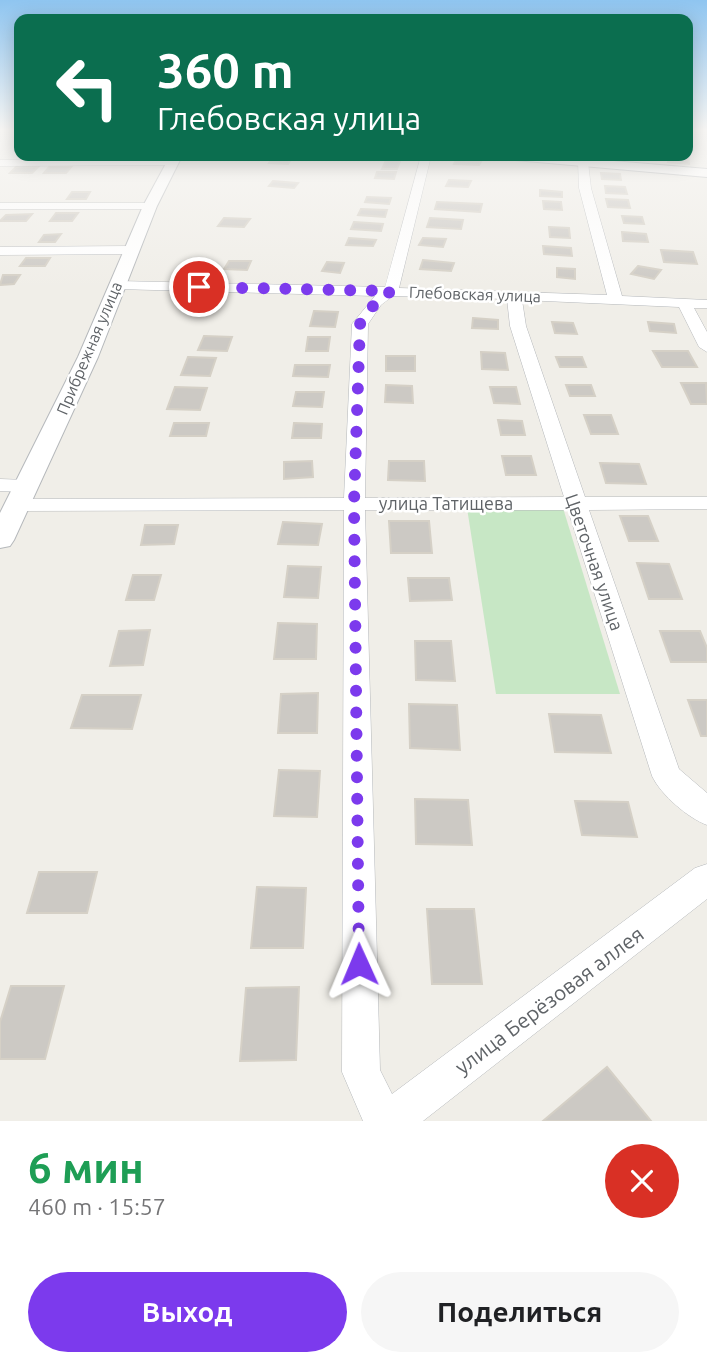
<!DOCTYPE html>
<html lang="ru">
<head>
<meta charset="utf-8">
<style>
	body { margin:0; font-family:Ubuntu,sans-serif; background:#f6f6f6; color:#202124; height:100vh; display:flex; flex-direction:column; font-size:26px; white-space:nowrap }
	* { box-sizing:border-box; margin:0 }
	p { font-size:23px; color:#757577 }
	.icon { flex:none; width:38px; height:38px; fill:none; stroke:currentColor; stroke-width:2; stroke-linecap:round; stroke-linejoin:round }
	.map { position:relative; height:1121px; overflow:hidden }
	.panel { display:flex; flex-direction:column; background:#fff; flex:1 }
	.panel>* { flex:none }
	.top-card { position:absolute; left:14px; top:14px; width:679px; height:147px; border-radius:14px; box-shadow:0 4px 18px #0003; background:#0b6e4f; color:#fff; overflow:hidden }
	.pin { position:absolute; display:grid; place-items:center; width:60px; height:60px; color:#fff; margin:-30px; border:4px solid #fff; border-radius:50%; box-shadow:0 2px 7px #0007 }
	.me { position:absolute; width:77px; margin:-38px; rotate:359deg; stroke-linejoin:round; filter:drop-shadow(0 0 5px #0008) }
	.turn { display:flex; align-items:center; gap:24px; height:147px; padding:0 28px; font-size:32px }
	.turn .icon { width:91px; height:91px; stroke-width:2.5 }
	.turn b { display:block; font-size:49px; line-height:60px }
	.round { display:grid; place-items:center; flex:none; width:74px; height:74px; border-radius:37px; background:#f6f6f6 }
	.headline { display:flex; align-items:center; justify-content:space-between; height:119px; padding:0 28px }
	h1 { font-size:42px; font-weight:700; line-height:52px; color:#1e9e55 }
	.cta { display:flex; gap:14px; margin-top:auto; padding:14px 28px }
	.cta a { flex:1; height:80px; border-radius:42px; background:#7c3aed; color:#fff; font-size:28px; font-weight:700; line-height:80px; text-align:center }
	.cta a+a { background:#f6f6f6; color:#202124 }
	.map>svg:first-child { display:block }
	.green { fill:#c7e7c5 }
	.building { fill:#ccc9c4; stroke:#d5d0c6; stroke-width:2 }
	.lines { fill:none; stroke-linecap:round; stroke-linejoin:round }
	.minor-casing { stroke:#b5b8bb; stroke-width:1 }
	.tertiary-casing { stroke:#b5b8bb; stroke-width:2 }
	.minor { fill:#fff; fill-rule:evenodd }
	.tertiary { fill:#fff; fill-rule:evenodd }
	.route { stroke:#7c3aed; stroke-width:12; stroke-dasharray:0 21.6 }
	.labels { text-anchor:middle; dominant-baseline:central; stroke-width:5; stroke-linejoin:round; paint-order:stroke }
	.far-street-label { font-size:16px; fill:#5f6367; stroke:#fff }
	.street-label { font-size:18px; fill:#5f6367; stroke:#fff }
	.near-street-label { font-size:21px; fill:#5f6367; stroke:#fff }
</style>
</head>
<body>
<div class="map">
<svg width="707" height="1121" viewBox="0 0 707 1121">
	<rect width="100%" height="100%" fill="#f0eee8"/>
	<path class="green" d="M467,508H563L620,694H496Z"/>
	<g class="building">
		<path d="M688,153L689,164L668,162L669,156H688Z"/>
		<path d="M388,156H402L397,169H382Z"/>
		<path d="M458,156L483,158L479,165L454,164Z"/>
		<path d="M273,157L292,158L288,164L269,163Z"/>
		<path d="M50,166H72L66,173H44Z"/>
		<path d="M16,167H38L32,173H10Z"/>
		<path d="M377,172H396L394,179L375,178Z"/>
		<path d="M601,173L620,174L621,180L602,179Z"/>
		<path d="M449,180L471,181L468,187L446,186Z"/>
		<path d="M273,181L298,183L294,188L269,186Z"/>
		<path d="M605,186L625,187L627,194L606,193Z"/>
		<path d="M540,190L562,192V197L540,196Z"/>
		<path d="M72,192H90L86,199H67Z"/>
		<path d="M367,197L391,198L389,204L365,202Z"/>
		<path d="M606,199L628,200L630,208L608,207Z"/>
		<path d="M543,201L561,202L562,210L544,209Z"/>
		<path d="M437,202L482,204L480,212L435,209Z"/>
		<path d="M361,209L387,210L385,217L358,215Z"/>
		<path d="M56,213H78L72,221H50Z"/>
		<path d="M32,214L26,221H0L6,215Z"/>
		<path d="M622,216L642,217L644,224L624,223Z"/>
		<path d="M224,218L250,219L244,227L218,226Z"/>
		<path d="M430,218L463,220L461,229L427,227Z"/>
		<path d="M354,222L383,224L381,231L351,229Z"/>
		<path d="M549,227L569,228L570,238L550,237Z"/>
		<path d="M622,232L646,234L648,242L623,241Z"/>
		<path d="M61,234L55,242H39L44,235Z"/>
		<path d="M349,238L376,240L373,246L346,245Z"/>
		<path d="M423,238L446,239L443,247L419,245Z"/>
		<path d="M543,246L571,248L572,256L544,254Z"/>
		<path d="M661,250L693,252L697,264L664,262Z"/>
		<path d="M26,258H50L45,266H20Z"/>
		<path d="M423,260L454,263L451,271L420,269Z"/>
		<path d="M229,261H251L247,270L224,269Z"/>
		<path d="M327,262L344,263L340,273L322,271Z"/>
		<path d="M638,266L661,270L654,279L631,274Z"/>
		<path d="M557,268L575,269V279L557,277Z"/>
		<path d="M3,275H20L14,284L0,285Z"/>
		<path d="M314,311L338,312L335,327L310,326Z"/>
		<path d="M473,318L498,320V329L472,328Z"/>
		<path d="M552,322L573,323L577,334L555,333Z"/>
		<path d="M648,322L674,324L676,333L650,331Z"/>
		<path d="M204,336L232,337L227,351L198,350Z"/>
		<path d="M308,337H330L328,351H306Z"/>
		<path d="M653,351H688L697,367H662Z"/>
		<path d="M481,352L505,353L508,370L482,369Z"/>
		<rect x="386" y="356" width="29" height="15"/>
		<path d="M188,357L216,358L210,376L181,375Z"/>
		<path d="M556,357H582L586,367H560Z"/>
		<path d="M295,365H330L328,377L293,376Z"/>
		<path d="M681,383H706L707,404H691Z"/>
		<path d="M386,385L412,386L413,403L385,402Z"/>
		<path d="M566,385H591L595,396H570Z"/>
		<path d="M175,387L207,388L200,410L167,409Z"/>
		<path d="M490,387H516L520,404L494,403Z"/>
		<path d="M296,392H324L322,407L293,406Z"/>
		<path d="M584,415H611L618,434H591Z"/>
		<path d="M498,420L522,421L525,435H501Z"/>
		<path d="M174,423H209L206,436H170Z"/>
		<path d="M294,423L322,424L321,438H292Z"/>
		<path d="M502,456H531L536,475H506Z"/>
		<path d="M312,461L313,477L284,479V462Z"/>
		<path d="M389,461H424L425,481L388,480Z"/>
		<path d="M600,463L639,464L646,484L606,483Z"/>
		<path d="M620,516H648L658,541H629Z"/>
		<path d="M389,521H429L432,553H391Z"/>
		<path d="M283,522L322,524L318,545L278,544Z"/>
		<path d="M145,525H178L174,544L141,545Z"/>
		<path d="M637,563L669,564L682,599H649Z"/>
		<path d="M288,566L321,567L318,598L284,597Z"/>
		<path d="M133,575H161L154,600H126Z"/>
		<path d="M408,578H449L452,600L410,601Z"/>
		<path d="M278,623L317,624L316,659H274Z"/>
		<path d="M150,630L143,665L110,666L119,631Z"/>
		<path d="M660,631H700L707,648V662H671Z"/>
		<path d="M415,641H451L455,681L416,680Z"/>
		<path d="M318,693L317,733H278L281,694Z"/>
		<path d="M82,695H141L132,729L71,728Z"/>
		<path d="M688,700H707V736H701Z"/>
		<path d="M409,704L457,705L460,750L410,748Z"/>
		<path d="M549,714L601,715L611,753L555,752Z"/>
		<path d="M279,770L320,771L317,817L274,816Z"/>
		<path d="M415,799L468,800L472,845L416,844Z"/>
		<path d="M575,801L628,802L637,837L582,835Z"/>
		<path d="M39,872H97L87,913H27Z"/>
		<path d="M257,887L306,888L303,948H251Z"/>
		<path d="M427,909H474L482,984H432Z"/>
		<path d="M11,986H64L45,1059H0V1022Z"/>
		<path d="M299,987L296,1060L240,1061L246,988Z"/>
		<path d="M607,1067L651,1121H543Z"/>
	</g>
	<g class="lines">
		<g class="minor-casing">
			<g id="minor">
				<path d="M421,156H431L399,288L607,295L579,188L578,162L583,159L588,162L591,188L622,296L707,300V308H694L707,332V352L699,347L679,307L522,300L526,326L585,497H707V509L589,510L679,769L707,793V825C688,818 661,795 652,776L568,510H365L380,1070L392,1094L695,868L707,864V899L423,1121H363L342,1072L344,510L17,511L6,505L17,499L344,498L352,324L375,296L117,289L110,285L117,281L385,287ZM393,296L507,299L510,326L564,497L365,498L368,324L381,305Z"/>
				<path d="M0,160L172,159L177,162L172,165L0,166Z"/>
				<path d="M0,203H150L156,206L150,209H0Z"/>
				<path d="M0,247L131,246L137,250L131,254L0,255Z"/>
				<path d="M0,479L26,480L36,486L26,492L0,491Z"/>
			</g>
		</g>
		<g class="tertiary-casing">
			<g id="tertiary">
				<path d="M170,156H182L157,206L98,357L14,540L10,546L0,548V513L78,357L143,206Z"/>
				<path d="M509,156H554L707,169V177L515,160Z"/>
			</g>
		</g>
		<use href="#minor" class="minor"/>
		<use href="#tertiary" class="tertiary"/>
	</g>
	<linearGradient id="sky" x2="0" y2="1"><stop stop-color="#8fc5f0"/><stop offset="0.45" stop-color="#f8f7f5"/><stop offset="1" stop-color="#f8f7f5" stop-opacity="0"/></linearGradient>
	<rect width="707" height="288" fill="url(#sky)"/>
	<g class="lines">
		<path class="route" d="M199,287L391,291L376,302L360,324L354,503L359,964"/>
	</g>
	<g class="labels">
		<g class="far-street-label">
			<text transform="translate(475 294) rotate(2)">Глебовская улица</text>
			<text transform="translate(89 348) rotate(-67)">Прибрежная улица</text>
		</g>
		<g class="street-label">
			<text x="446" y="503">улица Татищева</text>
			<text transform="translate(595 562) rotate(71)">Цветочная улица</text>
		</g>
		<g class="near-street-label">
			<text transform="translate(549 1000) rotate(-37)">улица Берёзовая аллея</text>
		</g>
	</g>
</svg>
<div class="pin" style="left:199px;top:287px;background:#d93025"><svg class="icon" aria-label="arrive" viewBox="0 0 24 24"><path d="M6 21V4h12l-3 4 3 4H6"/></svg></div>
<svg class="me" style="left:359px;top:964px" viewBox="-20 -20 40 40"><path d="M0-17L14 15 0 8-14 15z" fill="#7c3aed" stroke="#fff" stroke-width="4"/></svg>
<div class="top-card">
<div class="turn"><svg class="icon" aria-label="left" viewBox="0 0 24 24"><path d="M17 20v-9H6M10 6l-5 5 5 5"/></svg><div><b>360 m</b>Глебовская улица</div></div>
</div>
</div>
<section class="panel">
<div class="headline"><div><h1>6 мин</h1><p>460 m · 15:57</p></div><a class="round" style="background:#d93025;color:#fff"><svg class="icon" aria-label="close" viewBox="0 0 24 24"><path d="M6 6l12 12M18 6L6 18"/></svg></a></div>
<div class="cta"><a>Выход</a><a>Поделиться</a></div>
</section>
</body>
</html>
